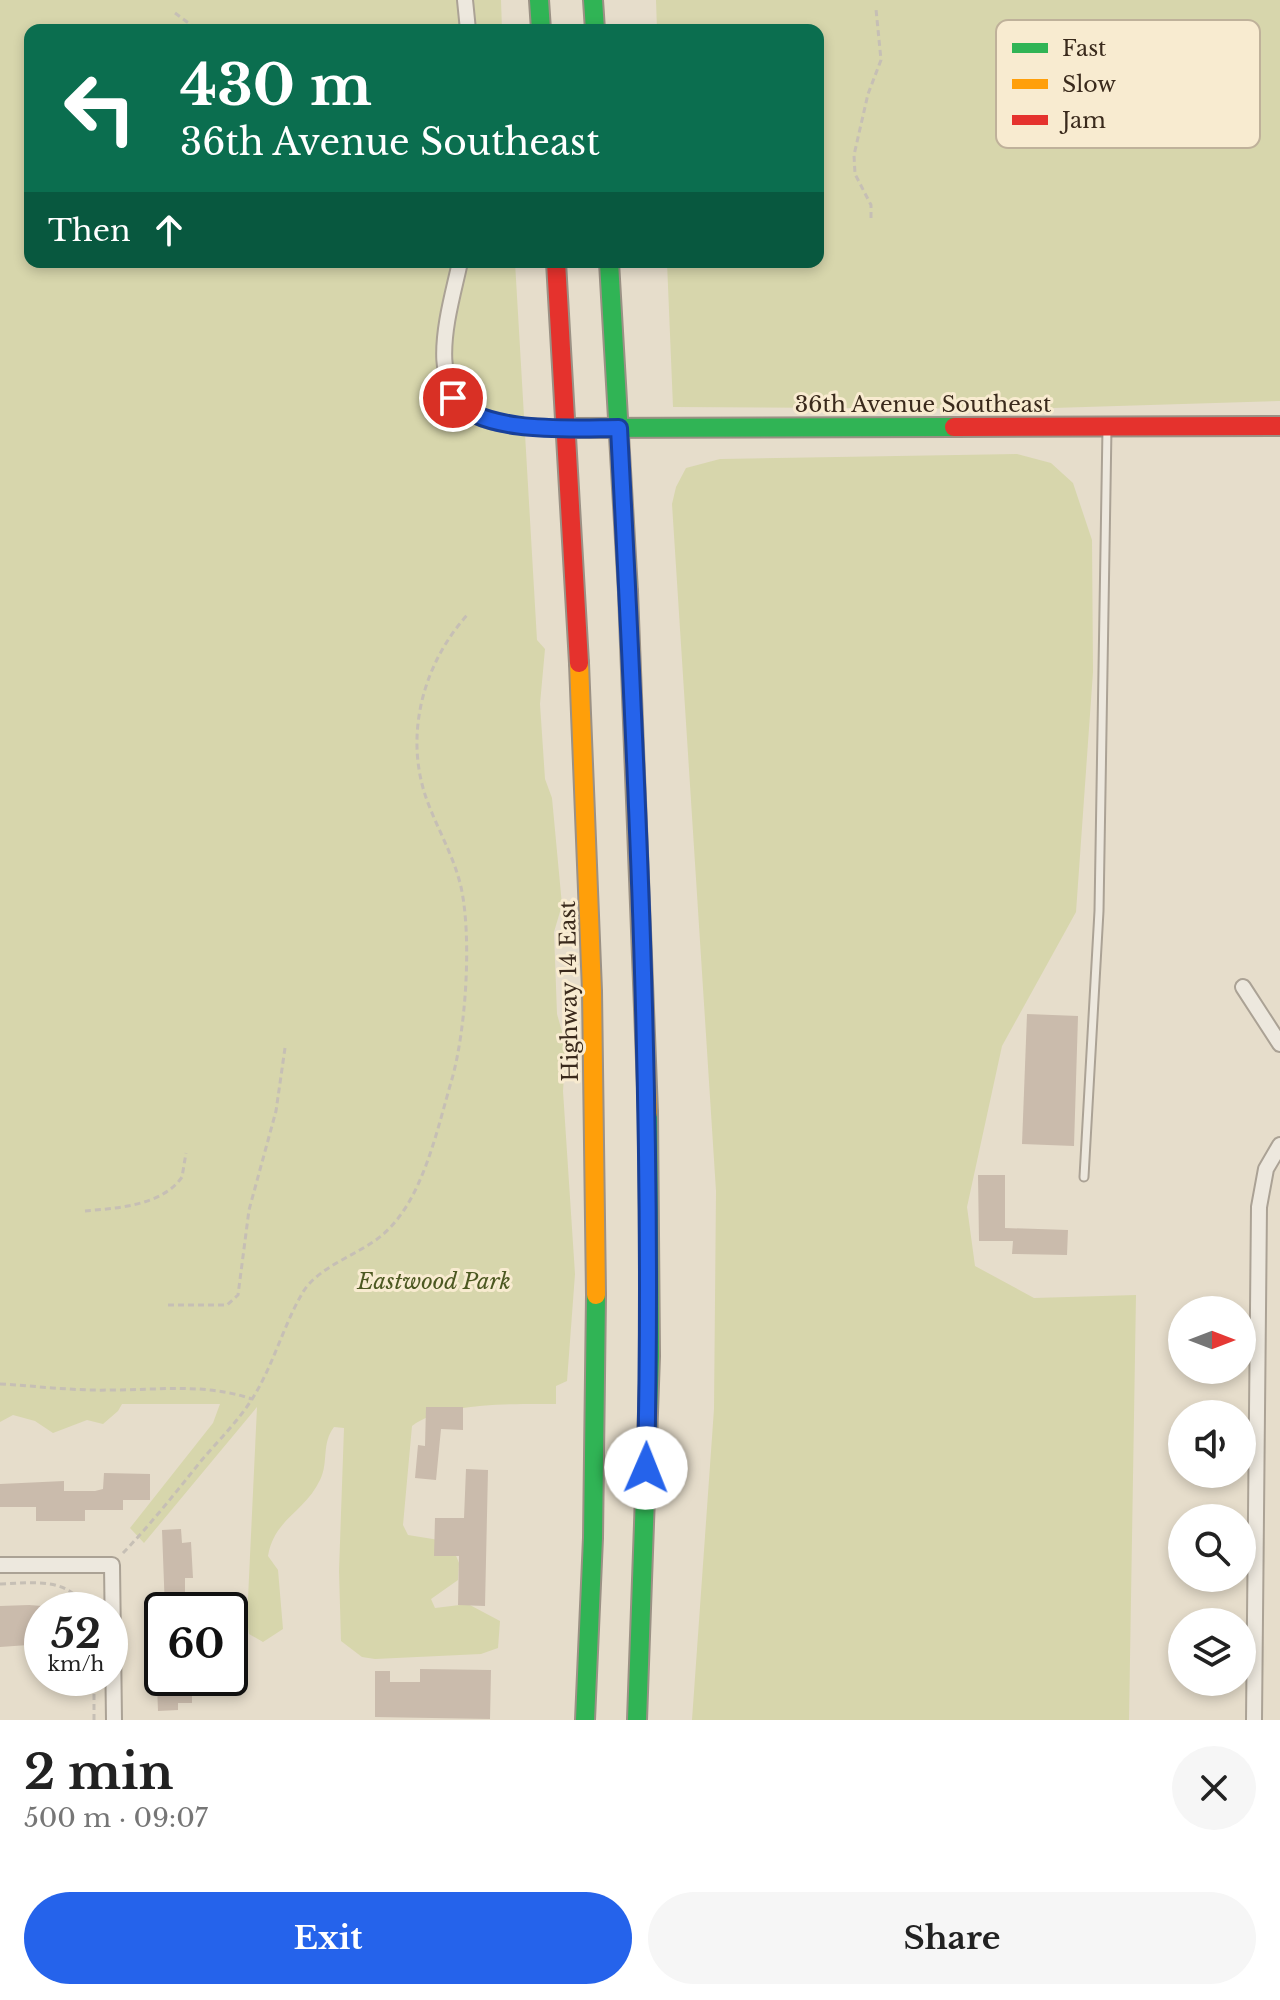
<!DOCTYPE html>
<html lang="en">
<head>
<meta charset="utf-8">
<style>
	body { margin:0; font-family:"Libre Baskerville",serif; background:#f6f6f6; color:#222; height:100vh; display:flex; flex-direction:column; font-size:30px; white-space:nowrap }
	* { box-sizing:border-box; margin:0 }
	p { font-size:26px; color:#767676 }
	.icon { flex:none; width:44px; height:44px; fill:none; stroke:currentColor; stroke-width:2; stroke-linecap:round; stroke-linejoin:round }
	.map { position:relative; height:1720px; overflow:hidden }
	.side { display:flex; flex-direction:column; background:#fff; flex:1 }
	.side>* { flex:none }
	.guide { position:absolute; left:24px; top:24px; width:800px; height:244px; border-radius:16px; box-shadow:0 4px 12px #0003; background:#0b6e4f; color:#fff; overflow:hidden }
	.needle { width:52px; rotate:90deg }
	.tools { position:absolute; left:1168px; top:1296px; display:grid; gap:16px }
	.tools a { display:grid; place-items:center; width:88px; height:88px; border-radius:50%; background:#fff; box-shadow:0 4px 12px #0003; font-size:40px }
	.speed { position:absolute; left:24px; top:1592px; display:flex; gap:16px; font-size:40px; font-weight:700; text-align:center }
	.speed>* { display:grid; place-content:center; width:104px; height:104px; border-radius:50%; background:#fff; box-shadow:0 4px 12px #0003; line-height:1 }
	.speed small { font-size:20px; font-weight:400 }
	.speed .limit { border:4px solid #111; border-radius:12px; background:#fff; color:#111 }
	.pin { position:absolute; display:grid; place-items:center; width:68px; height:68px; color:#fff; margin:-34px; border:4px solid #fff; border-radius:50%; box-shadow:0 2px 8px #0007 }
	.me { position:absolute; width:88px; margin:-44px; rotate:1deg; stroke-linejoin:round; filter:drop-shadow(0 0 6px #0008) }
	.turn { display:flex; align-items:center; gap:28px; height:168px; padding:0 24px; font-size:36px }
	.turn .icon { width:104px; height:104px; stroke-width:2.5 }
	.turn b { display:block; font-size:56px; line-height:68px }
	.then { display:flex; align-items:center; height:76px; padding:0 24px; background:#0003; gap:16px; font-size:30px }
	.round { display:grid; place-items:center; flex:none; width:84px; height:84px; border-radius:42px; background:#f6f6f6 }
	.overview { display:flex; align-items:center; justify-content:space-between; height:136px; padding:0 24px }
	h1 { font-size:48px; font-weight:800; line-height:60px }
	.cta { display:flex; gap:16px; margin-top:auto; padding:16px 24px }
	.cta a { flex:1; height:92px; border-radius:48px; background:#2563eb; color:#fff; font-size:32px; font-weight:800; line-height:92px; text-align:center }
	.cta a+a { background:#f6f6f6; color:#222 }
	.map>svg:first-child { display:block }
	.green { fill:#d7d6ac }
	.building { fill:#cabbac }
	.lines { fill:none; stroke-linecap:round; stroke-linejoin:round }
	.lane-casing { stroke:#aba295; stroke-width:11 }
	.street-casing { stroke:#aba295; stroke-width:18 }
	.fast-casing { stroke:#9b9185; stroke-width:22 }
	.slow-casing { stroke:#9b9185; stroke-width:22 }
	.jam-casing { stroke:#9b9185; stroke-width:22 }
	.path { stroke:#c6bfb5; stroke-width:3; stroke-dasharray:6 4; stroke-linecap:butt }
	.lane { stroke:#ede8de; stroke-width:7 }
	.street { stroke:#ede8de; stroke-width:14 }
	.fast { stroke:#30b455; stroke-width:18 }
	.slow { stroke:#ff9f0a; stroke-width:18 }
	.jam { stroke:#e5322d; stroke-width:18 }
	.route-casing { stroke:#184099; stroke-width:20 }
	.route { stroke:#2563eb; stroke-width:14 }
	.labels { text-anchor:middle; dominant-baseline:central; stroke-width:6; stroke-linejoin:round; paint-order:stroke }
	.street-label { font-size:22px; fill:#3a2a1c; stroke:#f8ebd0 }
	.park-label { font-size:22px; font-style:italic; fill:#4c5821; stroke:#f8ebd0 }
	.key { fill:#f8ebd0; stroke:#bfb19a; stroke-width:2 }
	.key-label { font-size:22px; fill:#3a2a1c }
</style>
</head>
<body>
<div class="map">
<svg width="1280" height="1720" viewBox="0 0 1280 1720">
	<rect width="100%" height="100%" fill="#e6ddcb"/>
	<g class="green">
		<path d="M0,0H501L502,30H30V262H515L537,640L545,649L540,704L545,779L552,798L562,905L554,932L557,1014L566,1046L563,1091L575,1274L567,1381L556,1386V1404C516,1404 443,1402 412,1426L403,1525L408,1535L439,1540L452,1546L459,1563L458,1580L431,1599L435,1608L468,1604L500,1621L498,1648L481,1654L375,1659L362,1657L341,1641L339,1571L344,1428L334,1427C321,1444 329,1462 320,1480C305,1512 274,1519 268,1556L278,1570L283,1629L263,1642L249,1634L247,1620L257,1407L144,1543L130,1528L213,1423L220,1404H122L118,1411L103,1424L87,1420L53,1433L35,1421L13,1415L0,1422Z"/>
		<path d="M656,0H1280V401L1020,409L673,407L667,262H818V30H657Z"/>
		<path d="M1017,454L1051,463L1073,483L1092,540L1093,672L1076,912L1002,1046L967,1207L975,1266L1034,1298L1136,1295L1129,1720H692L714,1409L716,1191L672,504L676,487L686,468L720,459Z"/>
	</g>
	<g class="building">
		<path d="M1027,1014L1078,1016L1074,1146L1022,1144Z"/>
		<path d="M978,1175H1005V1228L1068,1230L1067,1255L1012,1254L1013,1241H979Z"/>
		<path d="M426,1407H463V1430L441,1429L436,1480L415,1478L418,1445L425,1446Z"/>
		<path d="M466,1469L488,1470L485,1606L458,1605L459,1556H434L435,1518H464Z"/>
		<path d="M104,1473L150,1474V1500H123V1510H85V1521H36V1507H0V1484L64,1481V1491H95L103,1489Z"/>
		<path d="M181,1529L182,1543L191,1542L193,1578H185V1610H165L162,1530Z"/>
		<path d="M29,1605L42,1606V1644L0,1647V1606Z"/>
		<path d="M420,1669L491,1670L490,1719L375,1717V1671H390V1682H420Z"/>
		<path d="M172,1678L201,1681L202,1694H192V1703H178V1710L158,1711L157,1684H172Z"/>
	</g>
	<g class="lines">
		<g class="lane-casing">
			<path id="lane" d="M1084,1177L1099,911L1107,428"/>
		</g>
		<g class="street-casing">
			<g id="street">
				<path d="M465,0L468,30"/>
				<path d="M460,262C450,310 421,393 481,418C507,428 540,426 567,428"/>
				<path d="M1243,987L1280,1044"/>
				<path d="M0,1565H112L114,1720"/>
				<path d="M1254,1720L1259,1207L1266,1169L1280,1145"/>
			</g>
		</g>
		<g class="fast-casing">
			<g id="fast">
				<path d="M539,0L541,30"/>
				<path d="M593,0L595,30"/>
				<path d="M609,262L628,592"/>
				<path d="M567,428L954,427"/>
				<path d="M585,1720L593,1538L596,1295"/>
				<path d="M637,1720L650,1356L648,1113"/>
			</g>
		</g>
		<g class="slow-casing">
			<g id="slow">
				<path d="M628,592L648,1113"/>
				<path d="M579,663L592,991L596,1295"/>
			</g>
		</g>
		<g class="jam-casing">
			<g id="jam">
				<path d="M556,262L579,663"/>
				<path d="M954,427L1280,426"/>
			</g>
		</g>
		<g class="path">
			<path d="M175,13L198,30"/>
			<path d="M871,218V205L855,174L854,155L868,94L881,60L876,9"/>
			<path d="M85,1211C117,1208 162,1206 182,1177L186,1153"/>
			<path d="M168,1305H227L238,1295L249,1210L276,1111L285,1048"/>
			<path d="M0,1384C37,1386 74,1391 111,1390C161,1390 205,1383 252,1399"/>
			<path d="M123,1553C151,1524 176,1492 201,1461C219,1440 240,1419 254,1396C274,1363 284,1324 303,1292C319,1266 358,1255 381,1236C423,1202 437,1129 452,1079C466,1029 472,937 461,887C454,857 439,832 428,803C403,738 422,664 469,613"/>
			<path d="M0,1584C34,1583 68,1576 87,1610"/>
			<path d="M94,1720V1678"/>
		</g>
		<use href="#lane" class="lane"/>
		<use href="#street" class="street"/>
		<use href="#fast" class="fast"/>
		<use href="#slow" class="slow"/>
		<use href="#jam" class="jam"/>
	</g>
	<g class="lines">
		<g class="route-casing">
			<path id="route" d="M453,398C482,435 575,428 619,428C637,775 654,1121 646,1468"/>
		</g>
		<use href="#route" class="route"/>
	</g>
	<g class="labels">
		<g class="street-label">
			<text x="923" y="404">36th Avenue Southeast</text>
			<text transform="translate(569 991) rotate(-91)">Highway 14 East</text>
		</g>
		<g class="park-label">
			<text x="434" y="1281">Eastwood Park</text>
		</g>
	</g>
	<rect x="996" y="20" width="264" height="128" rx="12" class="key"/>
	<rect x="1012" y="43" width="36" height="10" fill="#30b455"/>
	<rect x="1012" y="79" width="36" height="10" fill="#ff9f0a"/>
	<rect x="1012" y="115" width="36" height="10" fill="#e5322d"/>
	<g class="key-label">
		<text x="1062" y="56">Fast</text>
		<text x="1062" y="92">Slow</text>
		<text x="1062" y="128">Jam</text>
	</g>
</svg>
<div class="tools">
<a><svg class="needle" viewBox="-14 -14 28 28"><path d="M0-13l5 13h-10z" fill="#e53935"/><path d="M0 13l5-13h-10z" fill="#767676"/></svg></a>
<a><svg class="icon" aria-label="sound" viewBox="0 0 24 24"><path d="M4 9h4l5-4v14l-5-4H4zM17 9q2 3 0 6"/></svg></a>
<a><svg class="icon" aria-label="search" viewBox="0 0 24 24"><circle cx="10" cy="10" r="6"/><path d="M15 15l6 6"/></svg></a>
<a><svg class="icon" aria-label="layers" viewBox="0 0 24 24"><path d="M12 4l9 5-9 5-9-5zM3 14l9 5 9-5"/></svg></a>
</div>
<div class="speed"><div>52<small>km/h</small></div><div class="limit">60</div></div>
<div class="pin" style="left:453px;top:398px;background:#d93025"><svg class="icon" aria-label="arrive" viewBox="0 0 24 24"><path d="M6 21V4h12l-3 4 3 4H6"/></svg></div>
<svg class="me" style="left:646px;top:1468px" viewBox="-20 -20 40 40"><circle r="19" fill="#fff"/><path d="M0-13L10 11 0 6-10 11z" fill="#2563eb"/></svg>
<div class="guide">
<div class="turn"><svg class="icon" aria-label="left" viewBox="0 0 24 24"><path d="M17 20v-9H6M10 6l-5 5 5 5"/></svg><div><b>430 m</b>36th Avenue Southeast</div></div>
<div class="then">Then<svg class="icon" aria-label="ahead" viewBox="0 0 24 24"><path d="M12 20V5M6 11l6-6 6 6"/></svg></div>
</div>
</div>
<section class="side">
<div class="overview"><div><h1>2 min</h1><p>500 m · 09:07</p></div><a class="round"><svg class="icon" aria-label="close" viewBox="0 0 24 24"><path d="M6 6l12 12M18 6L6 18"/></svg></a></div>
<div class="cta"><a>Exit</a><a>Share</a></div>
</section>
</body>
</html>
